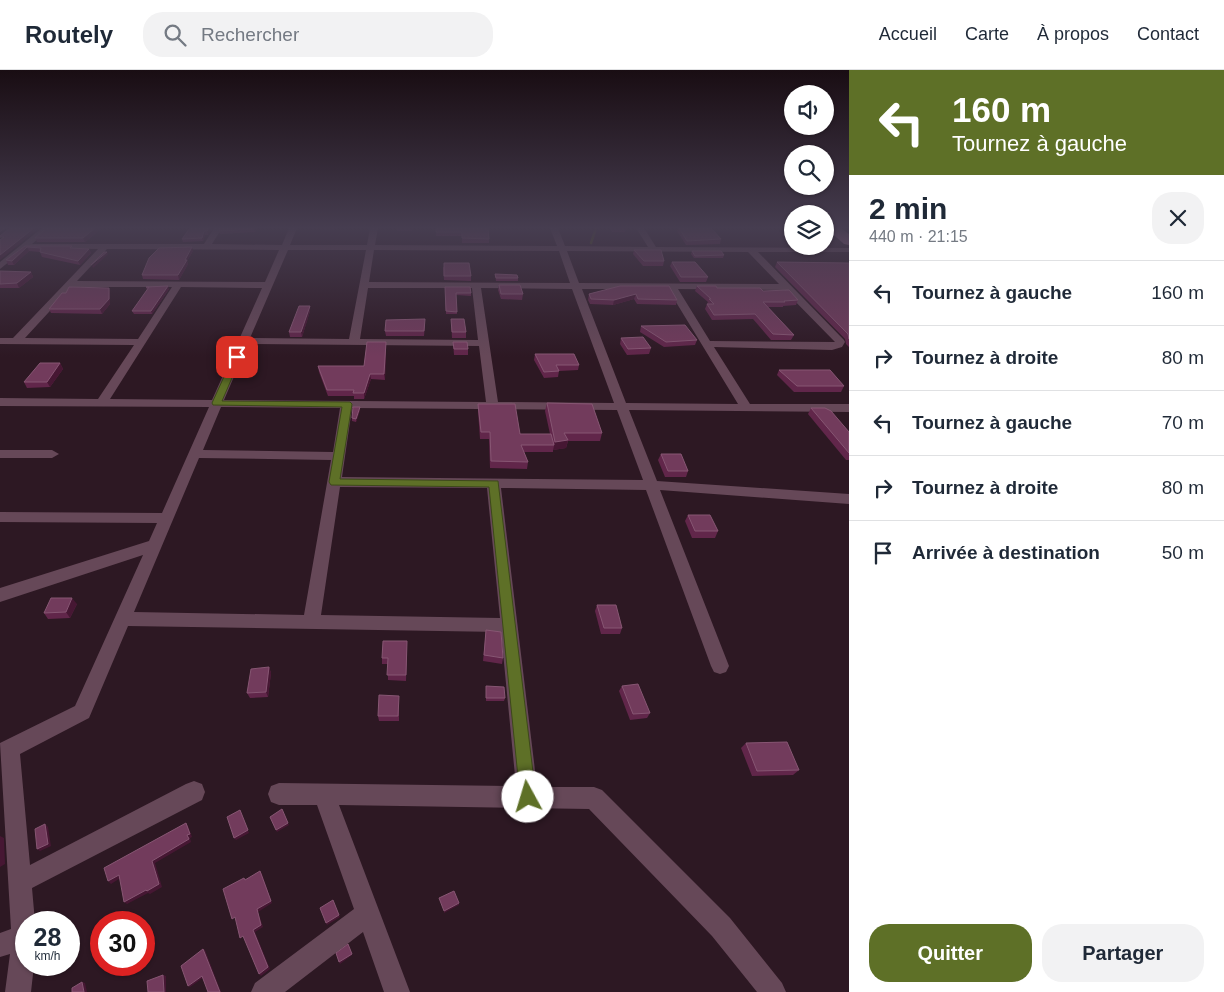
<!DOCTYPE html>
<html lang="fr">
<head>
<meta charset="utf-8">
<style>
	body { margin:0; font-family:Arial,sans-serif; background:#f2f2f3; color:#1f2937; height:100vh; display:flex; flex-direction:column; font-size:19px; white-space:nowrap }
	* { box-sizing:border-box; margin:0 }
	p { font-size:16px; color:#747a83 }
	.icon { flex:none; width:28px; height:28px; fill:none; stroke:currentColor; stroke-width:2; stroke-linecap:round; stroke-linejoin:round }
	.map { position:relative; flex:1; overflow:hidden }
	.side { display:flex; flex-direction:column; background:#fff; width:375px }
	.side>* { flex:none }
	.hud { background:#5e7027; color:#fff; overflow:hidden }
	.fabs { position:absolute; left:784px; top:15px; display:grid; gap:10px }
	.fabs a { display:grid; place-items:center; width:50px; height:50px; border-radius:50%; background:#fff; box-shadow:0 1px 4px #0004; font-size:25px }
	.speed { position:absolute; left:15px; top:841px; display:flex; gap:10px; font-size:25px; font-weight:700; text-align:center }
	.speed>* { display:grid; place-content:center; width:65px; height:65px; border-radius:50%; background:#fff; box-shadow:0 1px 4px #0004; line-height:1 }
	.speed small { font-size:12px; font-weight:400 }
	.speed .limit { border:8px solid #d22; background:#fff; color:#111 }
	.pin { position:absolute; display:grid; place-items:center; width:42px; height:42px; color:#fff; margin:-21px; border-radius:10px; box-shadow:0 2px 8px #0006 }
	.me { position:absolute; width:55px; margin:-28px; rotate:354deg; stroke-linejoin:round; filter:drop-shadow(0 0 4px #0008) }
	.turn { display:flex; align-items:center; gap:18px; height:105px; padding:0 20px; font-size:22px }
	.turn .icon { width:65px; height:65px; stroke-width:2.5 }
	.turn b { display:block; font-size:35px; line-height:42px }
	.round { display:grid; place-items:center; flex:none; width:52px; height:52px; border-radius:20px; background:#f2f2f3 }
	.head { display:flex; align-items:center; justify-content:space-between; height:85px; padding:0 20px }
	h1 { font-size:30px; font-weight:700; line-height:38px }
	.action { display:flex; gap:10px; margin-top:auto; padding:10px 20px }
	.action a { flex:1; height:58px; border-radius:20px; background:#5e7027; color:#fff; font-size:20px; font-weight:700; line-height:58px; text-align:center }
	.action a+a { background:#f2f2f3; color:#1f2937 }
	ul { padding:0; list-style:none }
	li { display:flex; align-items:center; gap:15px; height:65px; padding:0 20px; border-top:1px solid #e0e1e3 }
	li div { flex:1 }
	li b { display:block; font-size:19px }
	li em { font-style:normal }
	header { display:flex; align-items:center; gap:30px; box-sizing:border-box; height:70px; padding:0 25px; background:#fff; border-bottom:1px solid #e0e1e3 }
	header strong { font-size:24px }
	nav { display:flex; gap:28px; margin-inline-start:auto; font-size:18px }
	.search { width:350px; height:45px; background:#f2f2f3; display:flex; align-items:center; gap:12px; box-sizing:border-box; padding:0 18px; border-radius:20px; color:#747a83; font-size:19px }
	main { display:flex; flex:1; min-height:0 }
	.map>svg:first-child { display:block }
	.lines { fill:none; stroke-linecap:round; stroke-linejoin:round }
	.stream { stroke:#4f5c05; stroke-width:2.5 }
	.minor { fill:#664858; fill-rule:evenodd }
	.trunk { fill:#ba769b; fill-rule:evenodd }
	.wall { fill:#61264a }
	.shaded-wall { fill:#461733 }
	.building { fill:#723b5c; stroke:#875673 }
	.route { fill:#5e7027; stroke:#3d4919 }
</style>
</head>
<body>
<header>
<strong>Routely</strong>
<div class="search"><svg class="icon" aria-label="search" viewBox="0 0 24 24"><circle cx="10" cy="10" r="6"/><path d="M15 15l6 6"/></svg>Rechercher</div>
<nav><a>Accueil</a><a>Carte</a><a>À propos</a><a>Contact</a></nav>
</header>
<main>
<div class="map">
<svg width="849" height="922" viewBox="0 0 849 922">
	<rect width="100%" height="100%" fill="#2d1823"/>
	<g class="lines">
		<path class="stream" d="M591,173L596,158"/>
		<g class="minor">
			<path d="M0,158H7L0,162Z"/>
			<path d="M42,158H50L32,174H204L214,158H222L212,174L282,175L289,158H297L290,175H367L370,158H378L375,175L557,176L550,158H558L565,176L648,177L636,158H644L656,177L849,178V182H758L844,270L845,272L842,277L832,280L714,277L750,334H849V342L629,340L657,411L849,424V434L660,420L729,596L726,602L720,604L714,602L711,596L646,420L501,418L537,717H594L602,720L730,848L782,913L786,922H757L712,866L589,739L339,735L410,922H384L363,862L285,922H251L255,913L354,839L317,735H279L271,732L268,724L271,716L279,713L516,716L501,562L128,556L89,648L20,684L30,795L186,714L194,711L202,714L205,722L202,730L32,818L35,852H26V895H34L31,922H5L10,884L0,887V863L11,859L0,673L75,636L143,485L0,532V518L149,471L157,453L0,452V442L162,443L209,337L0,336V328L98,329L134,275L0,274V268H13L98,179L26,178L0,199V192ZM107,179L279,180L265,212L77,211ZM288,180H366L349,269L250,268ZM374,180L559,181L570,213L369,212ZM567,181L748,182L779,214L579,213ZM72,217H172L138,269L25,268ZM181,217L262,218L212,330L110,329ZM368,218H472L478,270L360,269ZM481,218L572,219L614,333L498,332ZM582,219H668L738,334L626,333ZM678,219L784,220L835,272L710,271ZM248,274L479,276L486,332L224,330ZM221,337L340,338L333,382L203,380ZM352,338L617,340L643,410L342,407ZM199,388L331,390L304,545L134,542ZM340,417L487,418L500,548L321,545Z"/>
			<path d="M0,380H52L59,384L52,388H0Z"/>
		</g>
		<path class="trunk" d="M826,158H841L849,164V175L844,174Z"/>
	</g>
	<g class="wall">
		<path d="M102,158L85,172H37L35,168Z"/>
		<path d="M187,158H213L208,165H205L203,171L183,172L182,169L189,158Z"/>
		<path d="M221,158H258L255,162L220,164L219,161Z"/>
		<path d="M304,158H335L334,160Z"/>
		<rect x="397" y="158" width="15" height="3"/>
		<path d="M436,158H488L489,169V173H462V166H436Z"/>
		<path d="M610,158H626L625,162H612Z"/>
		<path d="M678,158H711L721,169L720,174L686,175L677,161Z"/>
		<path d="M25,176L89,179L91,183L80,195L42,187L40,182L29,181L14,195H8L6,190Z"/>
		<path d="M634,180L664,191L663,196H643L633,184Z"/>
		<path d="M193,181L187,191L188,194L179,210L143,209L142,205Z"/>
		<path d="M692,181L724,185L723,188H694L691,184Z"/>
		<path d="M672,192L708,207L706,212H680L670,196Z"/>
		<path d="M777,192L849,193V277L846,274L845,269L775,197Z"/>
		<path d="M443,197L471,206V211L444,210Z"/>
		<path d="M0,201L31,202L33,207L19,218H0Z"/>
		<path d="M495,204L518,208V211H496Z"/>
		<path d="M499,215L523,224L522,230L501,229L498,220Z"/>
		<path d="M620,216L677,230L676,235L637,234L634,229L613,235L590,234L588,230L589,224Z"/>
		<path d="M697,216L717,218L763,221L798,230L796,235L783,236V237H768L794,265L791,270H771L753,249L712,250L705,239L707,234L708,232L695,221Z"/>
		<path d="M146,217L169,219L152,244H134L132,241L147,220Z"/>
		<path d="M445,217L471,223V226L456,225L457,244H446Z"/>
		<path d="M109,218L110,223V234L102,244L51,243L49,239Z"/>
		<path d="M310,236V241L302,267H290L289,262Z"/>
		<path d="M451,249L466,262V268H452Z"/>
		<path d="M425,255L424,266H386L385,261Z"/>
		<path d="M641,256L697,270L695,275L664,277L640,262Z"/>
		<path d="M621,268L651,278L649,284L627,285L620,274Z"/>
		<path d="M386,272L385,310L371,309L364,329H354V326H328L319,302L318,296H364Z"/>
		<path d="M453,272L468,279V285H454Z"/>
		<path d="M535,284L579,295L578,300L559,301L558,307L544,308L534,290Z"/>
		<path d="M60,293L63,299L50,317L27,318L24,312Z"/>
		<path d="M779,300L844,316L841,322H794L777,305Z"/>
		<path d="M547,333L602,363L600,371H568L566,378L553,380V382H524L528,392L527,399L490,398L489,369H480L478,341V334L520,364H550L545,341Z"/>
		<path d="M360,337V340L356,352L352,351V348Z"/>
		<path d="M811,338L849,362V390H846L808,344Z"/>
		<path d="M661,384L688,401L686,407H665L658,390Z"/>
		<path d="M688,445L718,461L715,468H692L685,451Z"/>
		<path d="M77,534L70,548L48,549L44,543Z"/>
		<path d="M597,535L622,558L620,564H601L595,541Z"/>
		<path d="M486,560L503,588L502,594L483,591Z"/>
		<path d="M407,577L406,611L388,610V594H382V588Z"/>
		<path d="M269,597L271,603L268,627L250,628L247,623Z"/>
		<path d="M486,616L505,628L504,631H486Z"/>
		<path d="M622,616L650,643L647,648L630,650L619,621Z"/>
		<path d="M399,631V651H379L378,646Z"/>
		<path d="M746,673L799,700L793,705L752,706L741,678Z"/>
	</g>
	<g class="shaded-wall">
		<path d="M34,158H39L0,190V185Z"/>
		<path d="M95,158H102L85,172L83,168Z"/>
		<path d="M209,158H213L208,165L207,161Z"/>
		<path d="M255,158H258L255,162L254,159Z"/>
		<path d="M204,161L205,165L203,171L202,168Z"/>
		<path d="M27,177L29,181L14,195L12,191Z"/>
		<path d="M192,177L193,181L187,191L188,194L179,210L178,205L185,190Z"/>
		<path d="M89,179L91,183L80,195L78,191Z"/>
		<path d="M107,182L108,184L93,198L92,196Z"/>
		<path d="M31,202L33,207L19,218L17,213Z"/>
		<path d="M168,216L169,219L152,244L151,241Z"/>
		<path d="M109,218L110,223V234L102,244L100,239Z"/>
		<path d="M636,224L634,229L613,235L614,230Z"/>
		<path d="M310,236V241L302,267L301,262Z"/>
		<path d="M386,272V277L385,310L384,304Z"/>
		<path d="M60,293L63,299L50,317L47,312Z"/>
		<path d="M370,304L371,309L364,329V323Z"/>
		<path d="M360,337V340L356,352V349Z"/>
		<path d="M568,370L566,378L553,380L555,372Z"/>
		<path d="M72,528L77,534L70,548L66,542Z"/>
		<path d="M269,597L271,603L268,627L266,622Z"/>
		<path d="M240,740L249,763L236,770L234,768Z"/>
		<path d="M186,753L188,756L192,767L190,768L191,772L155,793L162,817L150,824L148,823L127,834L124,832L152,791L187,765Z"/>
		<path d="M288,753L289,755L277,762L276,760Z"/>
		<path d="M45,754L48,757L51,776L40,781L37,779Z"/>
		<path d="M0,766L4,768L5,794L0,797Z"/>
		<path d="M260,801L262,804L272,833L258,842L263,857L255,862L270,899L261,906L259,904L253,860L257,839Z"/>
		<path d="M119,805L122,807L111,814L108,811Z"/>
		<path d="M459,833V835L444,843V841Z"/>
		<path d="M339,845L340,847L327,855L326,853Z"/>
		<path d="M203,879L205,880L221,922H220Z"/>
		<path d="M352,884V885L340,894L339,892Z"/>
		<path d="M163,905L166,906V922H164Z"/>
		<path d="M202,906L204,907L190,917L188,916Z"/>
		<path d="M82,912L85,913L87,922H84Z"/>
	</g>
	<g class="building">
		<path d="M10,158H34L0,185V170L4,167H0V166Z"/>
		<path d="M46,158H95L83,168H35Z"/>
		<path d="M190,158H209L207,161H204L202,168L182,169Z"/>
		<path d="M221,158H255L254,159L219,161Z"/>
		<path d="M436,158H488L489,169L462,168V162H436Z"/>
		<path d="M679,158H711L721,169L687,171Z"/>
		<path d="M25,176H72L70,178L89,179L78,191L40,182L41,178L27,177L12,191L6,190Z"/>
		<path d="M192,177L185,190H187L178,205H142L149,188L159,178Z"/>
		<path d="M634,180H661L664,191H644Z"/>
		<path d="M692,181H721L724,185L695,186Z"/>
		<path d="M104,182H107L91,195Z"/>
		<path d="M672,192H695L708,207H681Z"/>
		<path d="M777,192L849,193V269L848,264Z"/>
		<path d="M444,193H469L471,206H444Z"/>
		<path d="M0,201L31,202L17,213L0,214Z"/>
		<path d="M495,204L517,205L518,208H496Z"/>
		<path d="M499,215H520L523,224H501Z"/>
		<path d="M168,216L151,241H132L149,217H146Z"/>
		<path d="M620,216H669L677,230L638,229L636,224L614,230L591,229L589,224Z"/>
		<path d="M697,216H716L717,218H760L763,221L789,220L798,230L784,231L785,232H763L794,265L773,264L755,244L714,245L707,234H714L709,229H711Z"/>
		<path d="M69,217L109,218V229L100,239H49L62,223H66Z"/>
		<path d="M445,217H470L471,223H456L457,242L446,241Z"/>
		<path d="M299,236H310L301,262H289Z"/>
		<path d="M425,249L424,261H385L386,250Z"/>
		<path d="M451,249H464L466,262H452Z"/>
		<path d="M685,255L697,270L666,272L641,256Z"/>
		<path d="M643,267L651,278L628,279L621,268Z"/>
		<path d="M367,272H386L384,304H370L364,323H353L354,320H327L318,296H364Z"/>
		<path d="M453,272H467L468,279H454Z"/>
		<path d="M535,284H574L579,295H556L559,301L544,302Z"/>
		<path d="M40,293H60L47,312H24Z"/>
		<path d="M779,300H830L844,316H797Z"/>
		<path d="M547,333L592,334L602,363H564L568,370L555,372Z"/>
		<path d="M478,334H515L520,364H551L554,375H521L528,392L491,391L490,362H481Z"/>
		<path d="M353,337H360L356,349L352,348Z"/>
		<path d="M811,338H825L831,341L849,362V383Z"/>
		<path d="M661,384H681L688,401H668Z"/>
		<path d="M688,445H710L718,461H695Z"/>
		<path d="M51,528H72L66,542L44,543Z"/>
		<path d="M597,535H616L622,558H604Z"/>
		<path d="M486,560L501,562L503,588L484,585Z"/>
		<path d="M383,571H407L406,605H387L388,588H382Z"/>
		<path d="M269,597L266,622L247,623L251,599Z"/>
		<path d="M638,614L650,643L633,644L622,616Z"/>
		<path d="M486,616L504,617L505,628H486Z"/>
		<path d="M379,625L399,626L398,646H378Z"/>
		<path d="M787,672L799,700L757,701L746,673Z"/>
		<path d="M282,739L288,753L276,760L270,747Z"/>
		<path d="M240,740L248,760L234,768L227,747Z"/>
		<path d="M186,753L190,764L187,765L189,769L152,791L159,814L147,821L146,820L124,832L119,805L108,811L104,798Z"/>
		<path d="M45,754L48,774L37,779L35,759Z"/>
		<path d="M260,801L271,831L257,839L261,855L253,860L268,897L259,904L243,866L240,868L235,847L232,849L223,819L244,808L245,810Z"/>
		<path d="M454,821L459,833L444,841L439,828Z"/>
		<path d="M333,830L339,845L326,853L320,838Z"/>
		<path d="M348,874L352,884L339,892L336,883Z"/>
		<path d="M203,879L220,922H208L202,906L188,916L181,896Z"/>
		<path d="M163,905L164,922H148L147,911Z"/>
		<path d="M82,912L84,922H72V918Z"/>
	</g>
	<linearGradient id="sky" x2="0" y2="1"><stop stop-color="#190d13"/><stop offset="0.55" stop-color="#463d50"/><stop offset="1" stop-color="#463d50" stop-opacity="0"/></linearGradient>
	<rect width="849" height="287" fill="url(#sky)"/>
	<path class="route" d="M237,284L241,287L222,331L350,332L352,334L340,409L498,411L536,727L534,733L528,735L522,733L520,727L489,417L331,415L329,412L342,337L213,335L212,333L233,287Z"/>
</svg>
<div class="fabs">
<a><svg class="icon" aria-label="sound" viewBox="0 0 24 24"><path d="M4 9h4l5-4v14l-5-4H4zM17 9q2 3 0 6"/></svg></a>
<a><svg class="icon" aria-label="search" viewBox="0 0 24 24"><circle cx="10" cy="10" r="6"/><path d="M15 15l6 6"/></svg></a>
<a><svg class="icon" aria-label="layers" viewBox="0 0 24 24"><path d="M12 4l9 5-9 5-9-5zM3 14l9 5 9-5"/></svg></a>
</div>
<div class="speed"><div>28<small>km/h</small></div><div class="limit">30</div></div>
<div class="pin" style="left:237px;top:287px;background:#d93025"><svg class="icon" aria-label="arrive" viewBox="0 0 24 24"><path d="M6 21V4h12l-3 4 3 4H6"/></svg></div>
<svg class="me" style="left:528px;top:727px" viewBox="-20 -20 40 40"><circle r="19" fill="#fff"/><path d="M0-13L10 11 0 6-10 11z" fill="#5e7027"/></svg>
</div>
<section class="side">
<div class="hud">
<div class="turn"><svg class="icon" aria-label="left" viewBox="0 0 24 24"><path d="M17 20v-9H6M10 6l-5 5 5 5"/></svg><div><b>160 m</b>Tournez à gauche</div></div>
</div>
<div class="head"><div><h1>2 min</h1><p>440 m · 21:15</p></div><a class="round"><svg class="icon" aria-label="close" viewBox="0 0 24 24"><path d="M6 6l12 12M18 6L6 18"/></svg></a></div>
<ul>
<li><svg class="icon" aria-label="left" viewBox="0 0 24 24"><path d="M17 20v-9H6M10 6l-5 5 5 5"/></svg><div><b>Tournez à gauche</b></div><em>160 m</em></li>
<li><svg class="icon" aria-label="right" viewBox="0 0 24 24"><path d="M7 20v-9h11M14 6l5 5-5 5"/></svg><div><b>Tournez à droite</b></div><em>80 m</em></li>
<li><svg class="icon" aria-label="left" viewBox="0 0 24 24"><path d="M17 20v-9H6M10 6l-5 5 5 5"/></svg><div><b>Tournez à gauche</b></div><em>70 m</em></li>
<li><svg class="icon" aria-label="right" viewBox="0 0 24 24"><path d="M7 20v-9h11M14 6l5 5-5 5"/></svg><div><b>Tournez à droite</b></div><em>80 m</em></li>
<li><svg class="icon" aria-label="arrive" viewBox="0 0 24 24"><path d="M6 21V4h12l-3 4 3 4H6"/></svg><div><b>Arrivée à destination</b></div><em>50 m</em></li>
</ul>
<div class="action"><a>Quitter</a><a>Partager</a></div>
</section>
</main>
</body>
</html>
